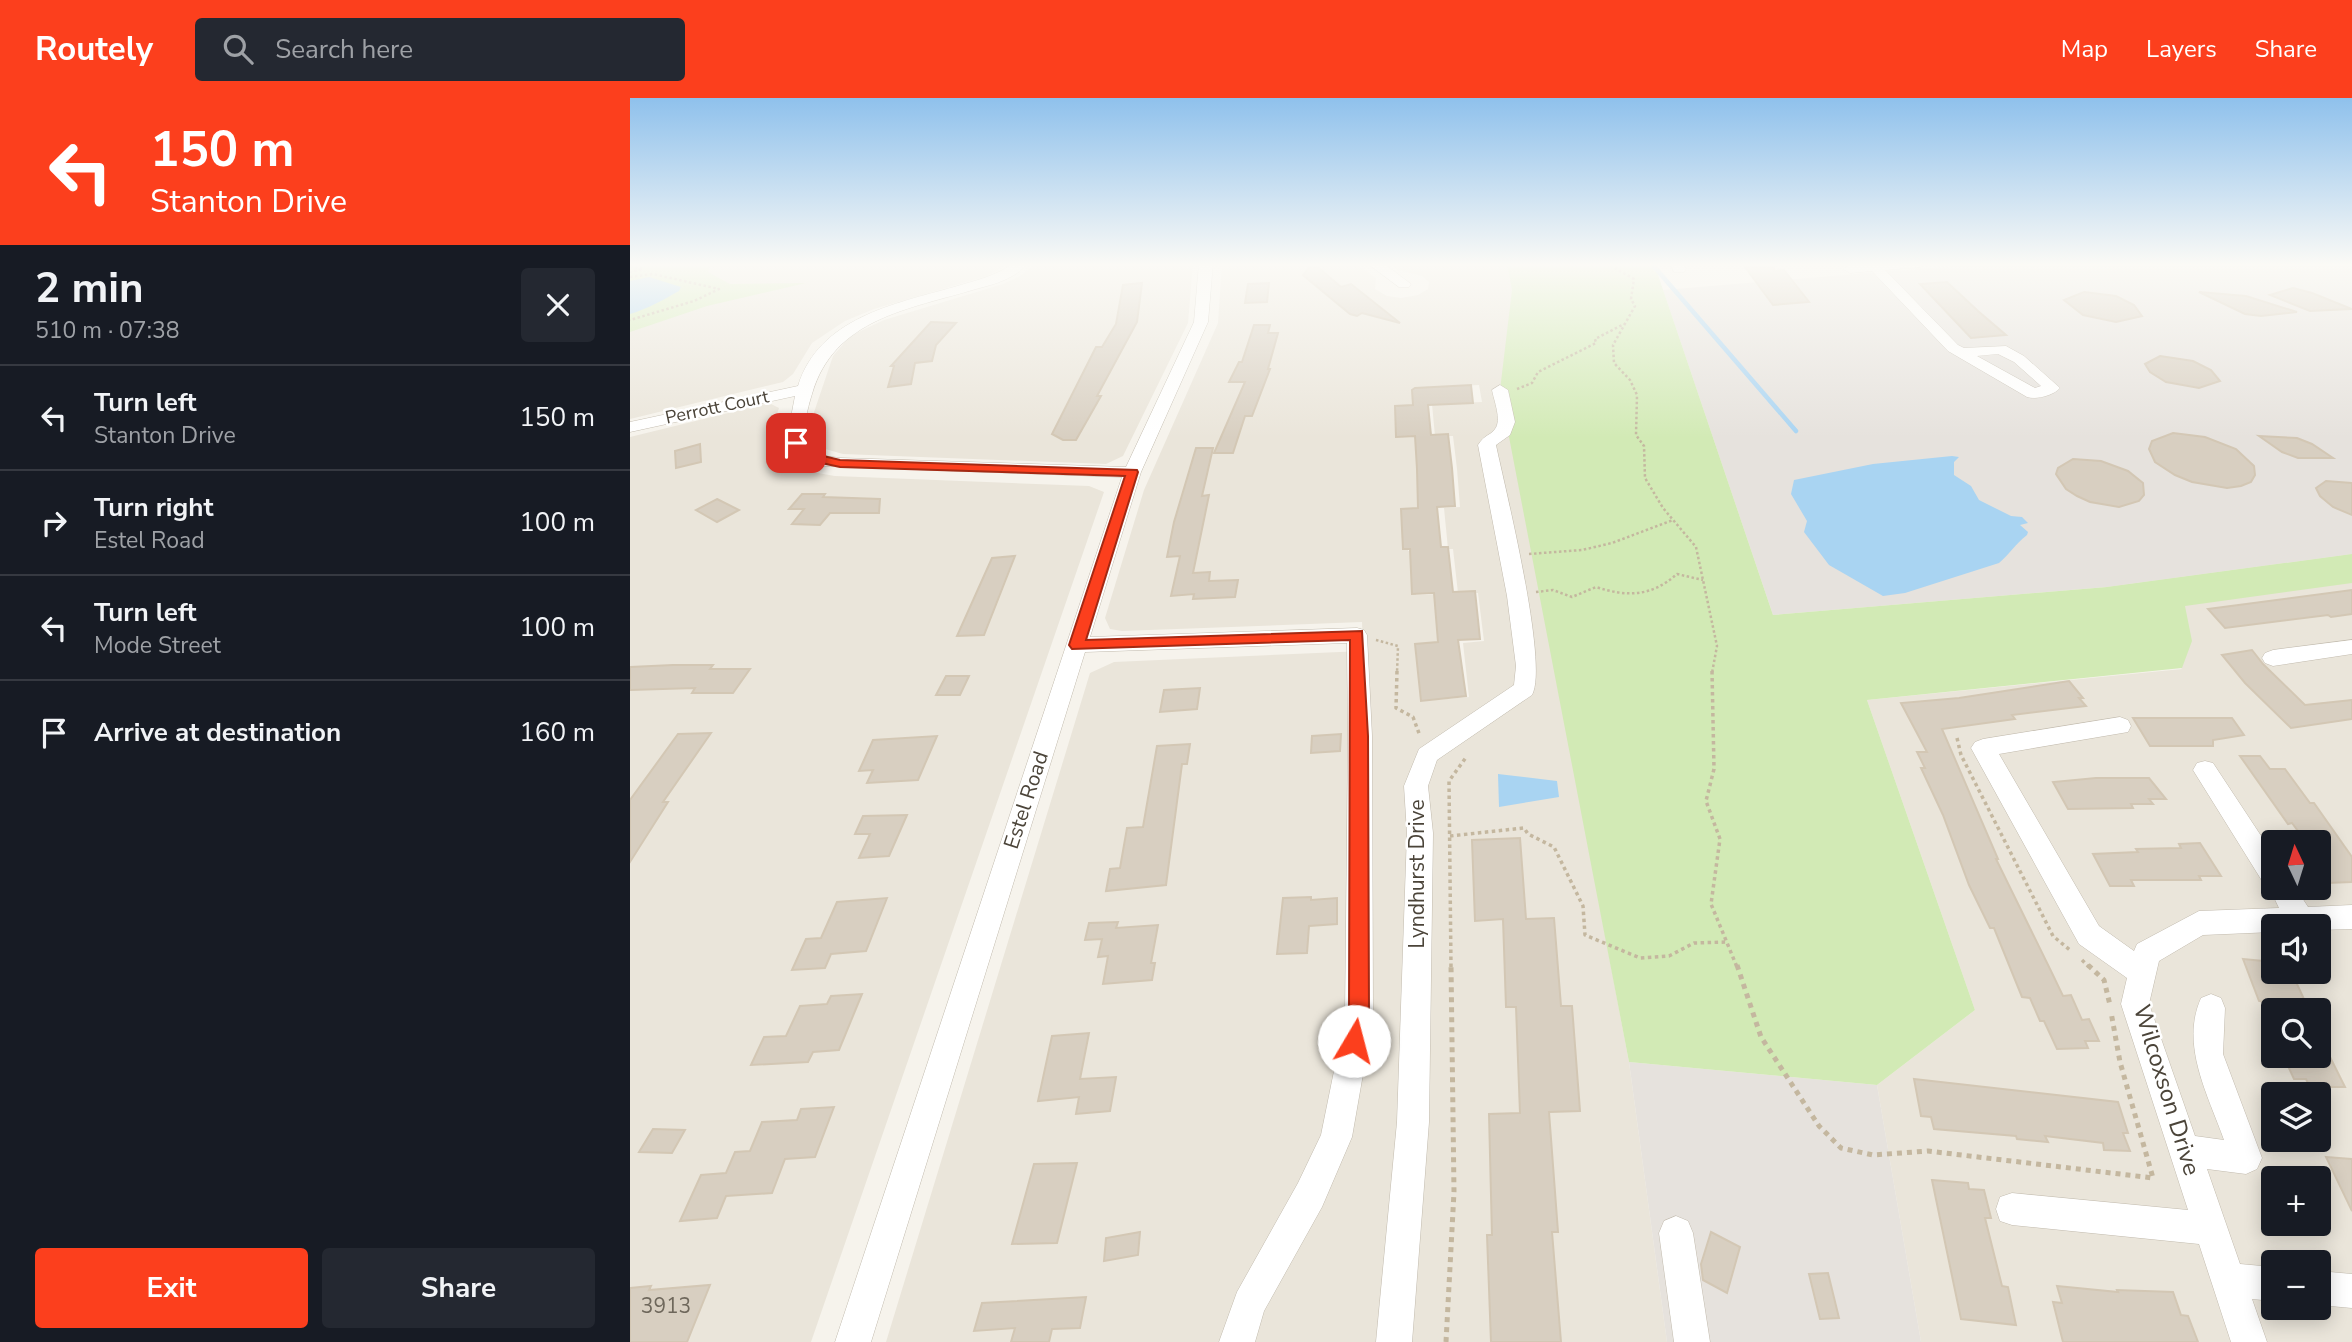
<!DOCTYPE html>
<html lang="en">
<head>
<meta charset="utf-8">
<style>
	body { margin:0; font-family:"Nunito Sans",sans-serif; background:#242831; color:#f1f3f6; height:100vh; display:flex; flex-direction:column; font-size:26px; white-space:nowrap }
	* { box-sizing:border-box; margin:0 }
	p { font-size:23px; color:#9ea1a6 }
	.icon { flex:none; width:38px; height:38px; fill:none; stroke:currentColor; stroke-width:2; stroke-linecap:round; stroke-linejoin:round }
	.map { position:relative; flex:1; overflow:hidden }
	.panel { display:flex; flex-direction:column; background:#171b24; width:630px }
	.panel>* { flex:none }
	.guide { background:#fc3f1d; color:#fff; overflow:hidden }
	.needle { width:46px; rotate:356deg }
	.tools { position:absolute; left:1631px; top:732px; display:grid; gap:14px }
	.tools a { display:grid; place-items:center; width:70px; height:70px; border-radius:7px; background:#171b24; box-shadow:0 4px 18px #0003; font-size:35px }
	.pin { position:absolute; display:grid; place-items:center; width:60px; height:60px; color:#fff; margin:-30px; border-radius:14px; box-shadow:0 4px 10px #0006 }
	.me { position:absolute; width:77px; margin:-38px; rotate:8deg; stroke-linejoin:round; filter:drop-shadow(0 0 5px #0008) }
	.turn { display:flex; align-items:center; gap:24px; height:147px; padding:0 35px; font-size:32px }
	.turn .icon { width:91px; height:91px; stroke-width:2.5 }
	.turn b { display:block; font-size:49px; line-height:60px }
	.round { display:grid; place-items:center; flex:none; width:74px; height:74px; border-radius:7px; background:#242831 }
	.head { display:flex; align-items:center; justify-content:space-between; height:119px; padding:0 35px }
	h1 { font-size:42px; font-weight:700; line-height:52px }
	.cta { display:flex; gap:14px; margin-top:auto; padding:14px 35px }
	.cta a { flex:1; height:80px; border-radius:7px; background:#fc3f1d; color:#fff; font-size:28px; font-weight:700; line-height:80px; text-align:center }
	.cta a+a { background:#242831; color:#f1f3f6 }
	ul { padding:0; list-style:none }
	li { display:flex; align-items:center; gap:21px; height:105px; padding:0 35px; border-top:2px solid #363941 }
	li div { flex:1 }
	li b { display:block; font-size:26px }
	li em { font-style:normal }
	header { display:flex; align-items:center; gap:42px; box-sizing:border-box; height:98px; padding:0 35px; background:#fc3f1d; color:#fff }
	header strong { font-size:33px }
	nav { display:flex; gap:38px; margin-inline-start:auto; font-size:24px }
	.search { width:490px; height:63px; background:#242831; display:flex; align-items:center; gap:18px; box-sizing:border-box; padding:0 24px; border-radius:7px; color:#9ea1a6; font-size:26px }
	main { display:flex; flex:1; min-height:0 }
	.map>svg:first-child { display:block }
	.residential { fill:#eae5da; fill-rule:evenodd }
	.industrial { fill:#e6e2dd }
	.green { fill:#d2eab5 }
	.water { fill:#a9d4f2 }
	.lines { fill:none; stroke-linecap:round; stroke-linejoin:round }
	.stream { stroke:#a9d4f2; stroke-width:4.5 }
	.building { fill:#d8cfc1; stroke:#d3c7b4; stroke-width:2 }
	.minor-casing { stroke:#c2bbae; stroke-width:1 }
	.path-far2 { stroke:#c4b79f; stroke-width:2.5; stroke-dasharray:2.5 2.5; stroke-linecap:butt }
	.path-far1 { stroke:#c4b79f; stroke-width:3.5; stroke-dasharray:3.5 3.5; stroke-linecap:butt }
	.path { stroke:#c4b79f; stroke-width:5; stroke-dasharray:5 5; stroke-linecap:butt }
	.minor { fill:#fff; fill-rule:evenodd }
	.route { fill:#fc3f1d; stroke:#a42913; stroke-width:2 }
	.labels { text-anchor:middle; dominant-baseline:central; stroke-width:5; stroke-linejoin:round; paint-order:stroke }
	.far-street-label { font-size:18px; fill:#4b4439; stroke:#fff }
	.street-label { font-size:21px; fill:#4b4439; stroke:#fff }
	.near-number-label { font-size:21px; fill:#6e675b }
	.near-street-label { font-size:24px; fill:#4b4439; stroke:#fff }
</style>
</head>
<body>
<header>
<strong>Routely</strong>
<div class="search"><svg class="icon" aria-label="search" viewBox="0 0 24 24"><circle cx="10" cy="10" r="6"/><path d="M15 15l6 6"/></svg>Search here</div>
<nav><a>Map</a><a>Layers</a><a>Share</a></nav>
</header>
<main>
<section class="panel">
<div class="guide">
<div class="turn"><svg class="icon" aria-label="left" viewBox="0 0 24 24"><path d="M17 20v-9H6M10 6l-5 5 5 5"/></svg><div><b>150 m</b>Stanton Drive</div></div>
</div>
<div class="head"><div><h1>2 min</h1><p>510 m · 07:38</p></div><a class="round"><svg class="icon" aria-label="close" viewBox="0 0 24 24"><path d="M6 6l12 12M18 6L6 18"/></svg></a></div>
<ul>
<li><svg class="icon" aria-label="left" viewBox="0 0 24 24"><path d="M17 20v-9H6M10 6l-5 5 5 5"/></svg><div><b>Turn left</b><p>Stanton Drive</p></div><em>150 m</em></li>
<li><svg class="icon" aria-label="right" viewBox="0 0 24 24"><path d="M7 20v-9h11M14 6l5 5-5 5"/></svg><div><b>Turn right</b><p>Estel Road</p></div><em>100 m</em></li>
<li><svg class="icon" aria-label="left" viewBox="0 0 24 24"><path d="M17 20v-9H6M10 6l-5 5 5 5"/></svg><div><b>Turn left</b><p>Mode Street</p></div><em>100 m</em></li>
<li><svg class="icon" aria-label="arrive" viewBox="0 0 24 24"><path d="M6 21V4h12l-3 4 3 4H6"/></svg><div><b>Arrive at destination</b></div><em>160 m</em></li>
</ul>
<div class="cta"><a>Exit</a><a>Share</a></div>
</section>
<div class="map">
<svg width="1722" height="1244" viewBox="0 0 1722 1244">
	<rect width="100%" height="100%" fill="#f6f3ec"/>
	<g class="residential">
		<path d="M36,165H379L357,178L244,211L215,223L182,245L163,276L153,284L0,321V226L42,183Z"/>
		<path d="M406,165H563L558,225L493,358L476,366L213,356L188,349L177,335L203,258L220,238L254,222L373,186L390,178Z"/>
		<path d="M592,165H724L746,180L745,191L757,198L771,200L788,197L798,191L799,184L792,178L768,172L758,165H890L930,454L942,661L999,964L1037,1244H256L460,575L484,564L733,553L732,524L492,533L480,531L475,520L514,392L588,225ZM849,287L852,304L802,306L805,338H823L827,371L830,409L814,410L818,451H823L828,495H848L854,543L833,545L839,599L793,603L810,546L806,497H786L783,453H778L776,412L792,411L788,339H770L768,308L792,307L791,290Z"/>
		<path d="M139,305L149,310L140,336L143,353L170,372L205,378L459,388L474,394L181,1244H0V339Z"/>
		<path d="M1722,456V1244H1291L1247,987L1345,912L1237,602L1552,571L1477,489ZM1643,744H1689V789H1643ZM1643,828H1689V873H1643ZM1643,912H1689V957H1643ZM1643,996H1689V1041H1643ZM1643,1080H1689V1125H1643ZM1643,1164H1689V1209H1643Z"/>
	</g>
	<g class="industrial">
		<path d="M1358,165H1722V456L1477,489L1143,517L1033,192Z"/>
		<path d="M999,964L1247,987L1291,1244H1037Z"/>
	</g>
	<g class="green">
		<path d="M0,165H81L78,174L100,186L176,185L77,208L0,234Z"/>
		<path d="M877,165H1024L1143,517L1477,489L1722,456V485L1555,508L1562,543L1552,570L1237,602L1345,912L1247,987L999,964L870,292L882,192Z"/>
	</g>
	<g class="water">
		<path d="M19,179L51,189L49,193C33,202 17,211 0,216V183Z"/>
		<path d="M1322,358L1329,359L1324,364V377L1341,388L1349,402L1381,418L1392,419L1398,425L1390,427L1398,434L1397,437C1385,446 1380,456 1369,465L1275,495L1253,498L1199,467L1174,434L1177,423L1161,396L1164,382L1243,366Z"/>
		<path d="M868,676L927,683L929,699L869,709Z"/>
	</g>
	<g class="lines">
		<path class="stream" d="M1021,165L1166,333"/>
	</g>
	<g class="building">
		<path d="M683,165L711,189L721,186L770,225L732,215L727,218L720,216L673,177Z"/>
		<path d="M1112,165H1144V173L1154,172L1179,204L1143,207Z"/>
		<path d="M1317,184L1348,213L1376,237L1341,240L1290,186Z"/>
		<path d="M512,185L507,224L467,298H471L446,342H433L422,336L466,249H472L486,226L493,187Z"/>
		<path d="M639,185L637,204L615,205L618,186Z"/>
		<path d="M1663,190L1682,195L1722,211L1680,213L1640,197Z"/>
		<path d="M1454,194L1486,198L1504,207L1512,218L1486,224L1453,217L1434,202Z"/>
		<path d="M1569,194L1616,198L1667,214L1631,218L1615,216Z"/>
		<path d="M301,224L326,225L306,247L302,263L285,265L281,286L258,289L264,268H261Z"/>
		<path d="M624,227H640L638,235H648L638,271H640L622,318H615L603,355H584L615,284H599L609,264H612Z"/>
		<path d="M1530,258L1563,263L1581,272L1590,283L1569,290L1536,284L1520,274L1515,266Z"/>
		<path d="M841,287L843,305L798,307L801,337L818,336L822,370L825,408L807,409L811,449H818L823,494L845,493L850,541L828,542L836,598L791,603L785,546L808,544L804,495L782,496L780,451H773L771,411L788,410L787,371L785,338L766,339L765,308L783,307L782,292L785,290Z"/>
		<path d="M1543,335L1575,339L1606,351L1624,368L1625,377L1621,384L1611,388L1597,390L1562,384L1545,377L1525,364L1519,351L1522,343Z"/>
		<path d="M1629,338L1667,340L1682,346L1703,360H1668L1652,354Z"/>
		<path d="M70,346L71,364L46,370L45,353Z"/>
		<path d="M566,350H583L572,398L579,397L563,475L580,474L579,483L608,482L605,499L563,501L564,496L541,498L550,458L537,459L544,424Z"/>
		<path d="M1443,361L1471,363L1498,373L1513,385L1514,397L1509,403L1489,409L1460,404L1447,398L1436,391L1426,376L1428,370Z"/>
		<path d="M1696,383L1722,385V417L1703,409L1690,398L1686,390Z"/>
		<path d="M172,396H195L193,399L250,401L249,415H200L190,427L162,426L174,411H159Z"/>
		<path d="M87,401L109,412L87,424L66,412Z"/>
		<path d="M385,458L354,537L327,538L362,460Z"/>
		<path d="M1722,492V516L1701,519L1698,517L1595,530L1578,511Z"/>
		<path d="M1622,552L1633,566L1675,607L1722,602V621L1661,630L1615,585L1592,557Z"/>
		<path d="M43,567H83L80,571H120L103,595H62L65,590L0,592V569Z"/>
		<path d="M316,578H339L330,597H306Z"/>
		<path d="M1439,583L1453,600H1449L1456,608L1382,617L1385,621L1312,631L1368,761H1366L1421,873L1433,898L1441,897L1452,922L1459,921L1469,943H1455L1458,950L1427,951L1414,923H1410L1400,900L1392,899L1364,830H1360L1339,787L1313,717L1291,670H1295L1287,654H1297L1271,605L1329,600Z"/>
		<path d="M570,590L567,611L530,614L534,592Z"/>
		<path d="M1503,620H1602L1614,637L1583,642V648H1520Z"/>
		<path d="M81,635L33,704H38L0,764V702L48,636Z"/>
		<path d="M711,636L710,653L681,655L682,638Z"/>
		<path d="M307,638L288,682L237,685L243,672L229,673L243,642Z"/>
		<path d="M560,646L557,666H552L536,787L476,793L480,771L490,770L497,730L513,729L527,648Z"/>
		<path d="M1610,658H1630L1640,671H1655L1680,705H1684L1722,759V784L1697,785L1689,774V744H1676L1662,725L1658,726Z"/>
		<path d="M1466,680H1519L1536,701H1519L1523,706H1501L1503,710L1438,711L1423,684Z"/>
		<path d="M277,717L259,758L229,760L240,736H225L233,718Z"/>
		<path d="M890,740L896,821L924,820L931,908H942L950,1013L919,1014L928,1134H922L931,1244H861L857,1137H862L859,1016L890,1015L886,909H876L873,821L845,823L842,742Z"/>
		<path d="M1570,745L1591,778H1569L1571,782H1501L1504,788H1480L1463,756L1508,754L1506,751L1551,750L1549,746Z"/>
		<path d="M681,799V802L707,800V826L679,828L677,855L647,856L653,800Z"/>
		<path d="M257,800L236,853L201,856L195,870L162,872L176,841L191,840L207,804Z"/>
		<path d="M488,824L486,830L528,827L521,865H525L522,882L473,886L478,858L468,859L472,841L455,842L459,825Z"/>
		<path d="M1613,861L1643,864V873H1661L1679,912H1638L1634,904L1629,903Z"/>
		<path d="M232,896L209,952L183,954L178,964L121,967L134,939L156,938L170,908L197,906L201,898Z"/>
		<path d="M459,935L450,981L486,979L480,1013L446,1016L449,999L408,1003L422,938Z"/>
		<path d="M1653,957H1699L1715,989H1680L1676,981H1664Z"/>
		<path d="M1284,981L1488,1004L1498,1035H1493L1500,1053L1474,1052L1473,1045L1415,1038L1418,1044L1387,1041L1386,1038L1304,1031L1301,1019L1291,1018Z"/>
		<path d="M204,1009L185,1059L155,1061L142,1095L96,1098L87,1120L50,1123L71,1077L96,1075L105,1054L120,1053L132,1024L167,1022L171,1011Z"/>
		<path d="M23,1031L55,1032L42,1055L9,1054Z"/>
		<path d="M1696,1059L1722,1061V1113Z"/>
		<path d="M447,1065L427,1145L382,1146L404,1066Z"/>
		<path d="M1302,1082L1338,1085L1339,1091L1354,1092L1361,1120H1355L1372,1188L1378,1189L1386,1227L1331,1221Z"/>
		<path d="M510,1134L508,1157L474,1163L476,1140Z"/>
		<path d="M1081,1134L1110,1149L1097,1195L1073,1182L1071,1166Z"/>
		<path d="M1198,1175L1209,1220L1190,1221L1179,1176Z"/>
		<path d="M80,1187L57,1244H0V1190L21,1188L19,1192Z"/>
		<path d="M1427,1188L1488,1194L1487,1192L1543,1194L1551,1217L1558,1218L1568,1244H1433L1423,1204L1432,1205Z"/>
		<path d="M456,1199L450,1230L422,1231L419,1244H381L385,1230L344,1233L352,1205Z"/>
	</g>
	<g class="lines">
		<g class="minor-casing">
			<g id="minor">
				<path d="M384,165H398C385,181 365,186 346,191C280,211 204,220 182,296C177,312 172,332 176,349L195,358L210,360L496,369L564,224L569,165H583L578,224L511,374L460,539L727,530L734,532L737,537L742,638L743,919L722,1039L692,1109L634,1213L625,1244H589L607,1194L668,1085L691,1037L715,919L718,638L717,545L455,554L241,1244H205L492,379L191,368L160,352L158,335L165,298L0,334V324L168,288C189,220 264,206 324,189C344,183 366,178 384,165Z"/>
				<path d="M737,165H753L781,186L779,189H769Z"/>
				<path d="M1040,165H1053L1056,171L1054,174H1044Z"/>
				<path d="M1238,165H1297L1291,169L1255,172L1328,247L1334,250L1376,248L1394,258L1430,290C1424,297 1407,302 1397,299L1318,253L1242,173L1220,175L1213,171L1220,167ZM1368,256L1384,264L1411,288L1405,290L1347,258Z"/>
				<path d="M870,287L878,292L885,324L880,337L866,347C875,390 919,566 902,597L807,662L798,688L803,735L799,1024L782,1244H746L767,1024L777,735L774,688L789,651L884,587L886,568L877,498L848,347C855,336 860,338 865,331C872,322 864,303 862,292Z"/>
				<path d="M1722,542V556L1643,568L1635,565L1632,560L1635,555L1643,552Z"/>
				<path d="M1490,619L1498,622L1501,628L1498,634L1369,656L1469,828L1504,853L1507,846L1569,813L1649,810L1638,787L1634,786L1563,672L1567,665L1575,663L1583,665L1643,756V789H1665L1678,809L1722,807V831L1689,832V828H1643V834L1573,837L1529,863L1519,906L1565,1038L1594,1042C1578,997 1550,947 1571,900L1581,896L1591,900L1595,910L1593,956L1632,1060L1627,1071L1616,1076L1577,1071L1610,1166L1643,1169V1203L1622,1201L1637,1244H1601L1569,1146L1382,1127L1370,1123L1366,1111L1370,1099L1382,1095L1558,1112L1491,906L1497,880L1449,846L1341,650L1345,644L1353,641Z"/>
				<path d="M1046,1118L1058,1123L1063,1135L1080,1244H1044L1029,1135L1034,1123Z"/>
				<path d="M1689,1173L1722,1176V1210L1689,1207Z"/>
			</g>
		</g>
		<g class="path-far2">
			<path d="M976,165L1004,181L1001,201L1005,208L983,247L984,265L1000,282L1007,297L1006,337L1014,348L1015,380L1033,410L1066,449L1087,548L1082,575"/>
			<path d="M0,168L13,171L0,174"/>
			<path d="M0,179L23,176L89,191L64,203L0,222"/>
			<path d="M887,291L902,285L908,274L966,245L965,241L994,226"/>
			<path d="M899,456L952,452L982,445L1043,422"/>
			<path d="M906,494L923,492L942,499L966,489C997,499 1021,499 1047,476L1073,482"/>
			<path d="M746,542L768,548L767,575"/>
		</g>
		<g class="path-far1">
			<path d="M767,573L766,610L783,619L790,638"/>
			<path d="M1082,573L1084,671L1076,703L1090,741L1081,806L1107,869"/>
			<path d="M1327,640L1331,657L1423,838L1441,853"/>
			<path d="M820,738L894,730L898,736L924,749L953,808L955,837L1010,860L1039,858L1064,845L1097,844"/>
			<path d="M1452,862L1459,869"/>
			<path d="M821,869L819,683L837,658"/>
		</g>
		<g class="path">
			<path d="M1107,867L1131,939L1189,1028L1211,1050L1243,1057L1298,1053L1523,1080L1490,964L1481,914"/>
			<path d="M1458,867L1474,882L1480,907"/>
			<path d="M816,1244L824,1094L821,867"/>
		</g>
		<use href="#minor" class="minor"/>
	</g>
	<linearGradient id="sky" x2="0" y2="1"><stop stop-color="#8fc1ec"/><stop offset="0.49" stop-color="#fbfaf6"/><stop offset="1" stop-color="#fbfaf6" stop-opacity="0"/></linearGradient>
	<rect width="1722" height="340" fill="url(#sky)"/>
	<path class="route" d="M161,342H170L181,355L210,362L507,372L508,374L456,542L732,533L738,638L739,919L731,950L724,953L717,950L714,943L719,919L720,542L442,551L439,547L495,378L210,369L173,361L160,345Z"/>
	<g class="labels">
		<g class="far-street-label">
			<text transform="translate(87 309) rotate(-12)">Perrott Court</text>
		</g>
		<g class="street-label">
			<text transform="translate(396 702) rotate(-72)">Estel Road</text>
			<text transform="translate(787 776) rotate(-90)">Lyndhurst Drive</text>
		</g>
		<g class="near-number-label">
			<text x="36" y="1208">3913</text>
		</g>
		<g class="near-street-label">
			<text transform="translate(1537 992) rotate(73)">Wilcoxson Drive</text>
		</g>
	</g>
</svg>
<div class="tools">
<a><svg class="needle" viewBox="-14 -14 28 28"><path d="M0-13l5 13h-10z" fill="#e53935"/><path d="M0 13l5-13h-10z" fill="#9ea1a6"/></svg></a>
<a><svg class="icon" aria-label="sound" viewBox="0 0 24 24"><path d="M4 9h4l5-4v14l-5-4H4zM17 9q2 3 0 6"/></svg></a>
<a><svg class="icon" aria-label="search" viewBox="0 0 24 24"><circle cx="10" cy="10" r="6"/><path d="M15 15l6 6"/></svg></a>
<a><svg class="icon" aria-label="layers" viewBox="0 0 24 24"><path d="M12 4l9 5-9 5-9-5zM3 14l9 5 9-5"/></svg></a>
<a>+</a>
<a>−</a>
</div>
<div class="pin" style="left:166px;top:345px;background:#d93025"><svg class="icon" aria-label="arrive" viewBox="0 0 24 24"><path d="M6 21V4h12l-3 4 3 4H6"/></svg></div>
<svg class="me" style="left:724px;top:943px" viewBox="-20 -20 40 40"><circle r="19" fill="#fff"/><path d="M0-13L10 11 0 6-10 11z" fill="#fc3f1d"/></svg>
</div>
</main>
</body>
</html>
